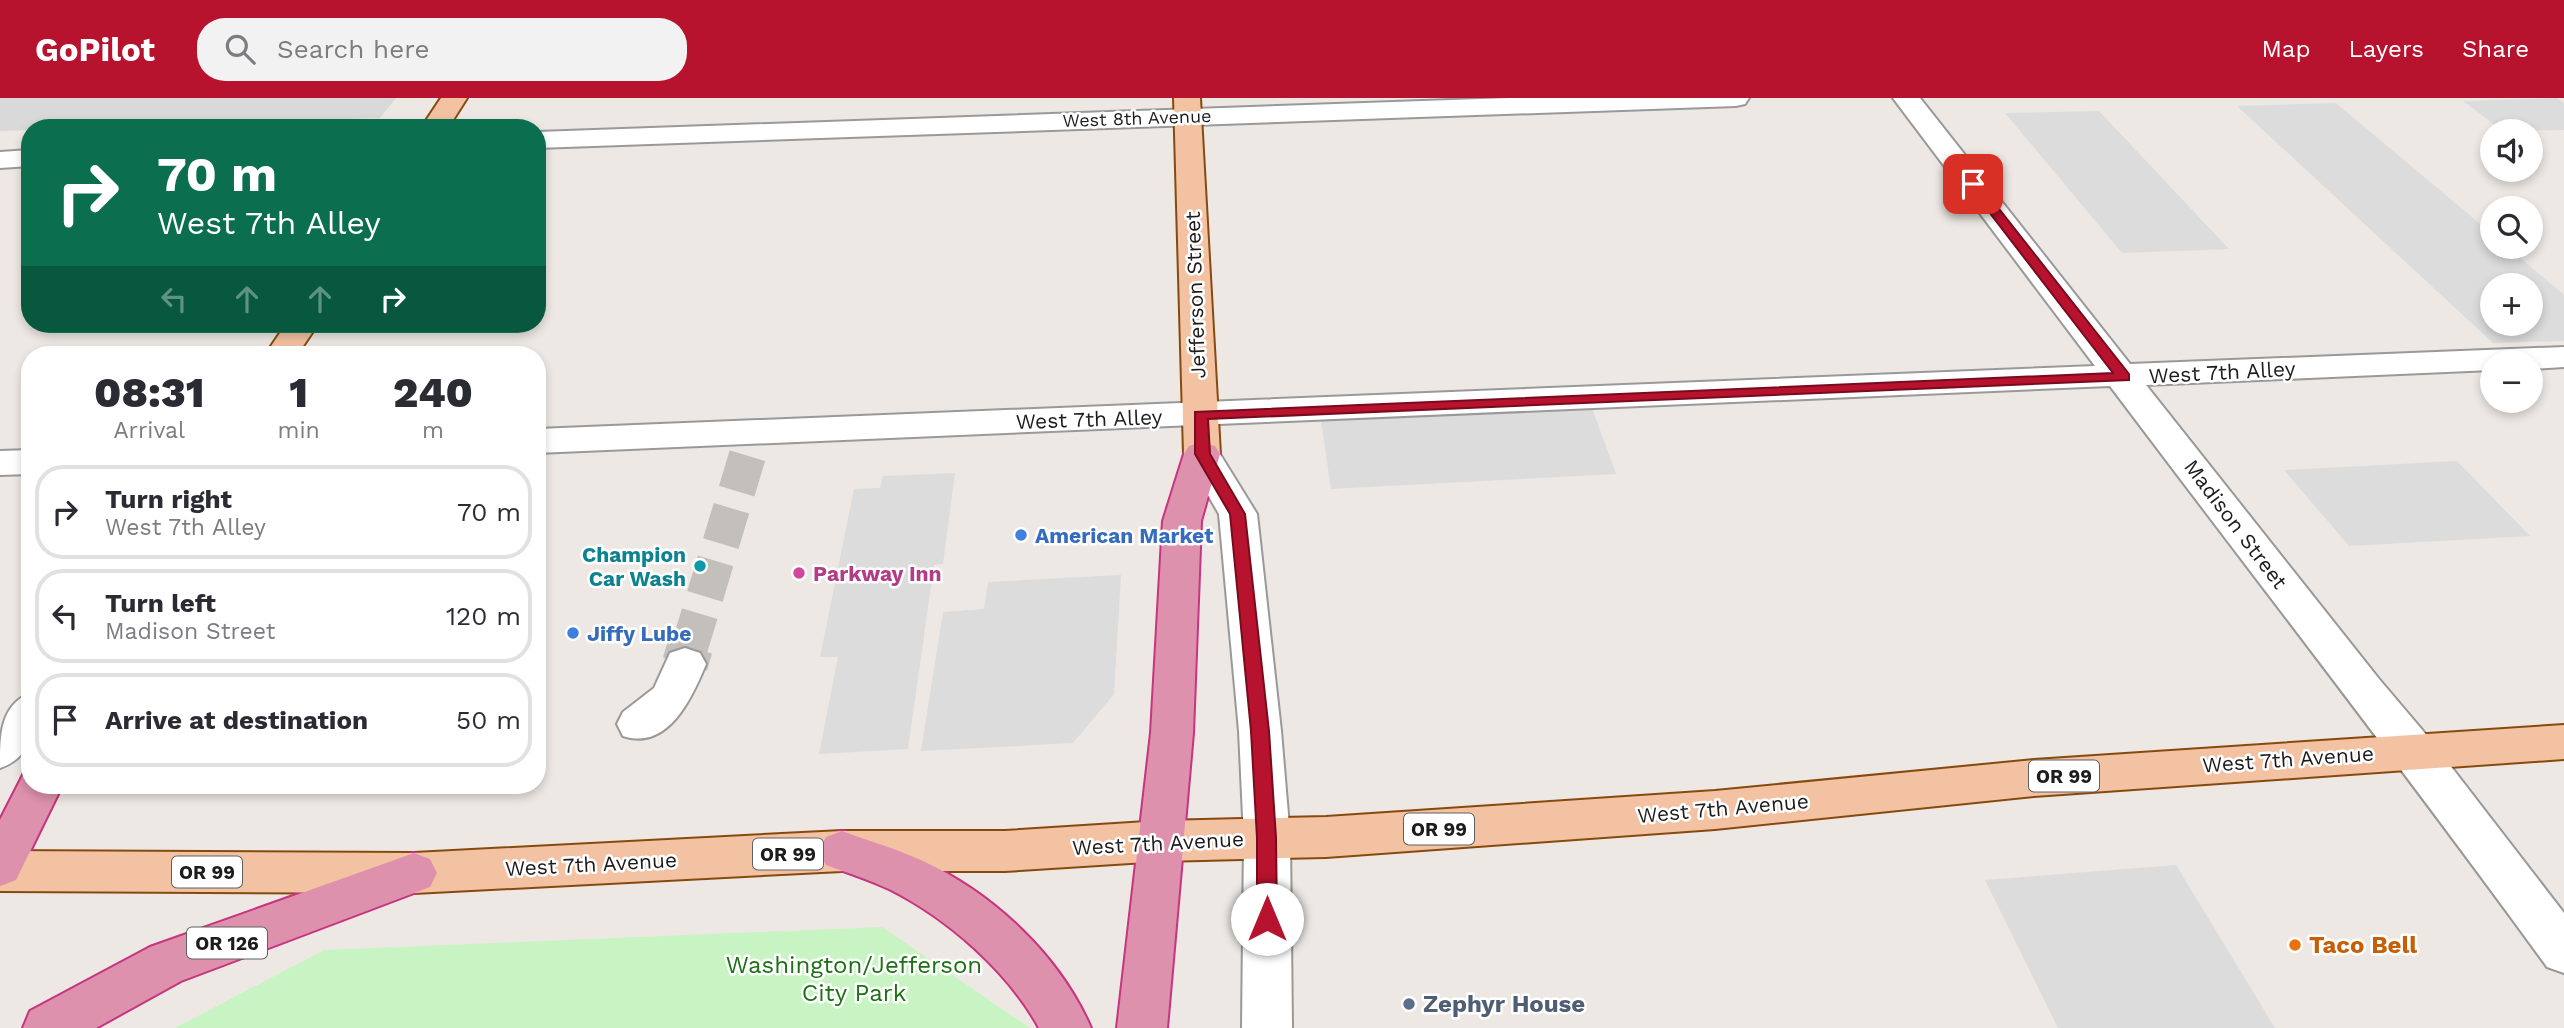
<!DOCTYPE html>
<html lang="en">
<head>
<meta charset="utf-8">
<style>
	body { margin:0; font-family:"Work Sans",sans-serif; background:#f2f2f3; color:#2b2b33; height:100vh; display:flex; flex-direction:column; font-size:26px; white-space:nowrap }
	* { box-sizing:border-box; margin:0 }
	p { font-size:23px; color:#7c7c81 }
	.icon { flex:none; width:38px; height:38px; fill:none; stroke:currentColor; stroke-width:2; stroke-linecap:round; stroke-linejoin:round }
	.map { position:relative; flex:1; overflow:hidden }
	.sheet { position:absolute; left:21px; top:248px; width:525px; height:448px; display:flex; flex-direction:column; background:#fff; border-radius:28px; box-shadow:0 4px 10px #0003 }
	.sheet>* { flex:none }
	.banner { position:absolute; left:21px; top:21px; width:525px; height:214px; border-radius:28px; box-shadow:0 4px 10px #0003; background:#0b6e4f; color:#fff; overflow:hidden }
	.controls { position:absolute; left:2480px; top:21px; display:grid; gap:14px }
	.controls a { display:grid; place-items:center; width:63px; height:63px; border-radius:50%; background:#fff; box-shadow:0 4px 10px #0003; font-size:35px }
	.pin { position:absolute; display:grid; place-items:center; width:60px; height:60px; color:#fff; margin:-30px; border-radius:14px; box-shadow:0 4px 10px #0006 }
	.me { position:absolute; width:77px; margin:-38px; rotate:0deg; stroke-linejoin:round; filter:drop-shadow(0 0 5px #0008) }
	.turn { display:flex; align-items:center; gap:24px; height:147px; padding:0 21px; font-size:32px }
	.turn .icon { width:91px; height:91px; stroke-width:2.5 }
	.turn b { display:block; font-size:49px; line-height:60px }
	.lanes { display:flex; align-items:center; height:66px; padding:0 21px; background:#0003; justify-content:center; gap:35px; direction:ltr }
	.lanes .off { opacity:.35 }
	.eta { display:flex; justify-content:space-evenly; align-items:center; height:119px; text-align:center }
	.eta b { font-size:42px; font-weight:800; line-height:49px }
	ul { padding:0; list-style:none }
	li { display:flex; align-items:center; gap:21px; height:94px; margin:0 14px 10px; padding:0 7px; border:4px solid #e1e1e2; border-radius:28px }
	li div { flex:1 }
	li b { display:block; font-size:26px }
	li em { font-style:normal }
	header { display:flex; align-items:center; gap:42px; box-sizing:border-box; height:98px; padding:0 35px; background:#b7122e; color:#fff }
	header strong { font-size:33px }
	nav { display:flex; gap:38px; margin-inline-start:auto; font-size:24px }
	.search { width:490px; height:63px; background:#f2f2f3; display:flex; align-items:center; gap:18px; box-sizing:border-box; padding:0 24px; border-radius:28px; color:#7c7c81; font-size:26px }
	.map>svg:first-child { display:block }
	.residential { fill:#dad9da }
	.park { fill:#c8f4c3 }
	.parking { fill:#dcdcdc; fill-rule:evenodd }
	.lines { fill:none; stroke-linecap:round; stroke-linejoin:round }
	.minor-tunnel-far1 { stroke:#c3bfbb; stroke-width:37; stroke-dasharray:37 18; stroke-linecap:butt }
	.minor-tunnel { stroke:#c3bfbb; stroke-width:46; stroke-dasharray:46 23; stroke-linecap:butt }
	.minor-casing { stroke:#999; stroke-width:4 }
	.major-casing { stroke:#874a0e; stroke-width:4 }
	.highway-casing { stroke:#c7347f; stroke-width:4 }
	.minor { fill:#fff; fill-rule:evenodd }
	.major { fill:#f3c2a2; fill-rule:evenodd }
	.highway { fill:#de91ac; fill-rule:evenodd }
	.route { fill:#b7122e; stroke:#770c1e; stroke-width:2 }
	.shop-dot { fill:#3f7fe0; stroke:#fff; stroke-width:2.5 }
	.culture-dot { fill:#0f9aa8; stroke:#fff; stroke-width:2.5 }
	.hotel-dot { fill:#d1479c; stroke:#fff; stroke-width:2.5 }
	.food-dot { fill:#e8710a; stroke:#fff; stroke-width:2.5 }
	.service-dot { fill:#5c6f8a; stroke:#fff; stroke-width:2.5 }
	.labels { text-anchor:middle; dominant-baseline:central; stroke-width:5; stroke-linejoin:round; paint-order:stroke }
	.far-street-label { font-size:18px; fill:#1c1c1c; stroke:#fff }
	.shield { fill:#fff; stroke:#606060; stroke-width:2 }
	.shield-label { font-size:19px; font-weight:bold; fill:#1c1c1c }
	.street-label { font-size:21px; fill:#1c1c1c; stroke:#fff }
	.shop-label { font-size:21px; font-weight:bold; fill:#366cbe; stroke:#fff; text-anchor:start }
	.culture-label { font-size:21px; font-weight:bold; fill:#0d838f; stroke:#fff; text-anchor:end }
	.hotel-label { font-size:21px; font-weight:bold; fill:#b23c85; stroke:#fff; text-anchor:start }
	.near-food-label { font-size:24px; font-weight:bold; fill:#c56008; stroke:#fff; text-anchor:start }
	.near-park-label { font-size:24px; fill:#1d7015; stroke:#fff }
	.near-service-label { font-size:24px; font-weight:bold; fill:#4e5e75; stroke:#fff; text-anchor:start }
</style>
</head>
<body>
<header>
<strong>GoPilot</strong>
<div class="search"><svg class="icon" aria-label="search" viewBox="0 0 24 24"><circle cx="10" cy="10" r="6"/><path d="M15 15l6 6"/></svg>Search here</div>
<nav><a>Map</a><a>Layers</a><a>Share</a></nav>
</header>
<div class="map">
<svg width="2564" height="930" viewBox="0 0 2564 930">
	<rect width="100%" height="100%" fill="#ede8e3"/>
	<path class="residential" d="M0,0H396L380,20L0,33Z"/>
	<path class="park" d="M882,829L1030,930H175L324,852Z"/>
	<g class="parking">
		<path d="M2557,0L2564,5V32L2503,33L2463,3Z"/>
		<path d="M2336,5L2492,136V149H2507L2564,197V243L2493,245L2237,8ZM2530,187V226H2492V187Z"/>
		<path d="M2099,13L2229,151L2122,155L2005,15Z"/>
		<path d="M1592,310L1616,376L1331,391L1321,323Z"/>
		<path d="M2457,363L2530,438L2349,448L2284,372Z"/>
		<path d="M955,375L943,466L934,467L908,651L819,656L838,559H820L854,391L880,390L883,378Z"/>
		<path d="M1121,477L1114,596L1073,645L921,653L943,514L984,511L988,484Z"/>
		<path d="M2176,767L2275,930H2058L1985,782Z"/>
	</g>
	<g class="lines">
		<path class="minor-tunnel-far1" d="M689,551L750,349"/>
		<path class="minor-tunnel" d="M685,566L690,549"/>
		<g class="minor-casing">
			<g id="minor">
				<path d="M1509,0H1749L1745,6L1736,8L537,50V34Z"/>
				<path d="M1893,0H1920L2130,266L2564,249V269L2530,271V264H2492V272L2146,287L2379,581L2429,640L2564,815V875L2547,869C2405,673 2256,482 2110,288L537,355V331L2095,268Z"/>
				<path d="M30,52V68L0,70V54Z"/>
				<path d="M1202,344L1215,348L1257,416L1281,633L1290,740L1292,930H1242L1244,740L1239,633L1219,416L1184,356L1189,348Z"/>
				<path d="M30,352V376L0,377V353Z"/>
				<path d="M685,550L700,555L706,566C692,600 668,653 623,638L617,626L623,614L654,590L670,555Z"/>
				<path d="M30,595C30,628 37,657 0,670C0,637 0,608 30,595Z"/>
			</g>
		</g>
		<g class="major-casing">
			<g id="major">
				<path d="M441,0H467L448,30H421Z"/>
				<path d="M1174,0H1200L1220,356L1215,364L1202,368L1189,364L1184,356Z"/>
				<path d="M286,226H318L297,257H265Z"/>
				<path d="M2564,627V661L2034,698L1715,731L1326,759L1162,763L1005,773H842L414,795L0,793V753L414,755L842,733H1005L1162,723L1326,719L1715,693L2034,662Z"/>
			</g>
		</g>
		<g class="highway-casing">
			<g id="highway">
				<path d="M1202,344L1215,348L1220,356L1201,423L1193,635L1167,930H1117L1151,635L1163,423L1184,356L1189,348Z"/>
				<path d="M30,673V688H62L16,782L0,788V722L24,675Z"/>
				<path d="M842,733C869,743 897,751 923,763C994,796 1060,858 1091,930H1039C1008,873 948,821 891,792C870,782 848,775 826,767L819,753L826,739Z"/>
				<path d="M414,755L430,761L437,775L430,789L181,883L96,930H23L30,913L150,849Z"/>
			</g>
		</g>
		<use href="#minor" class="minor"/>
		<use href="#major" class="major"/>
		<use href="#highway" class="highway"/>
	</g>
	<path class="route" d="M1973,82L1977,83L2129,276V282L1208,321L1210,356L1245,416L1269,633L1276,740L1277,821L1274,828L1267,830L1260,828L1257,821V740L1251,633L1230,416L1195,356V314L2113,275L1969,88L1967,86Z"/>
	<g class="shop-dot">
		<circle cx="1021" cy="437" r="7"/>
		<circle cx="573" cy="535" r="7"/>
	</g>
	<circle class="culture-dot" cx="700" cy="468" r="7"/>
	<circle class="hotel-dot" cx="799" cy="475" r="7"/>
	<circle class="food-dot" cx="2295" cy="847" r="7"/>
	<circle class="service-dot" cx="1409" cy="906" r="7"/>
	<g class="labels">
		<g class="far-street-label">
			<text transform="translate(1137 20) rotate(-2)">West 8th Avenue</text>
		</g>
		<g class="shield">
			<rect x="2029" y="662.5" width="70" height="31" rx="5"/>
			<rect x="1404" y="715.5" width="70" height="31" rx="5"/>
			<rect x="753" y="740.5" width="70" height="31" rx="5"/>
			<rect x="172" y="758.5" width="70" height="31" rx="5"/>
			<rect x="187" y="829.5" width="80" height="31" rx="5"/>
		</g>
		<g class="shield-label">
			<text x="2064" y="678">OR 99</text>
			<text x="1439" y="731">OR 99</text>
			<text x="788" y="756">OR 99</text>
			<text x="207" y="774">OR 99</text>
			<text x="227" y="845">OR 126</text>
		</g>
		<g class="street-label">
			<text transform="translate(1195 197) rotate(-92)">Jefferson Street</text>
			<text transform="translate(2222 274) rotate(-3)">West 7th Alley</text>
			<text transform="translate(1089 321) rotate(-2)">West 7th Alley</text>
			<text transform="translate(2236 426) rotate(53)">Madison Street</text>
			<text transform="translate(2288 661) rotate(-4)">West 7th Avenue</text>
			<text transform="translate(1723 710) rotate(-5)">West 7th Avenue</text>
			<text transform="translate(1158 745) rotate(-3)">West 7th Avenue</text>
			<text transform="translate(591 766) rotate(-3)">West 7th Avenue</text>
		</g>
		<g class="shop-label">
			<text x="1035" y="437">American Market</text>
			<text x="587" y="535">Jiffy Lube</text>
		</g>
		<g class="culture-label">
			<text x="686" y="456">Champion<tspan x="686" dy="24">Car Wash</tspan></text>
		</g>
		<g class="hotel-label">
			<text x="813" y="475">Parkway Inn</text>
		</g>
		<g class="near-food-label">
			<text x="2309" y="847">Taco Bell</text>
		</g>
		<g class="near-park-label">
			<text x="854" y="867">Washington/Jefferson<tspan x="854" dy="28">City Park</tspan></text>
		</g>
		<g class="near-service-label">
			<text x="1423" y="906">Zephyr House</text>
		</g>
	</g>
</svg>
<div class="controls">
<a><svg class="icon" aria-label="sound" viewBox="0 0 24 24"><path d="M4 9h4l5-4v14l-5-4H4zM17 9q2 3 0 6"/></svg></a>
<a><svg class="icon" aria-label="search" viewBox="0 0 24 24"><circle cx="10" cy="10" r="6"/><path d="M15 15l6 6"/></svg></a>
<a>+</a>
<a>−</a>
</div>
<div class="pin" style="left:1973px;top:86px;background:#d93025"><svg class="icon" aria-label="arrive" viewBox="0 0 24 24"><path d="M6 21V4h12l-3 4 3 4H6"/></svg></div>
<svg class="me" style="left:1267px;top:821px" viewBox="-20 -20 40 40"><circle r="19" fill="#fff"/><path d="M0-13L10 11 0 6-10 11z" fill="#b7122e"/></svg>
<div class="banner">
<div class="turn"><svg class="icon" aria-label="right" viewBox="0 0 24 24"><path d="M7 20v-9h11M14 6l5 5-5 5"/></svg><div><b>70 m</b>West 7th Alley</div></div>
<div class="lanes"><svg class="icon off" aria-label="left" viewBox="0 0 24 24"><path d="M17 20v-9H6M10 6l-5 5 5 5"/></svg><svg class="icon off" aria-label="ahead" viewBox="0 0 24 24"><path d="M12 20V5M6 11l6-6 6 6"/></svg><svg class="icon off" aria-label="ahead" viewBox="0 0 24 24"><path d="M12 20V5M6 11l6-6 6 6"/></svg><svg class="icon" aria-label="right" viewBox="0 0 24 24"><path d="M7 20v-9h11M14 6l5 5-5 5"/></svg></div>
</div>
<section class="sheet">
<div class="eta">
<div><b>08:31</b><p>Arrival</p></div>
<div><b>1</b><p>min</p></div>
<div><b>240</b><p>m</p></div>
</div>
<ul>
<li><svg class="icon" aria-label="right" viewBox="0 0 24 24"><path d="M7 20v-9h11M14 6l5 5-5 5"/></svg><div><b>Turn right</b><p>West 7th Alley</p></div><em>70 m</em></li>
<li><svg class="icon" aria-label="left" viewBox="0 0 24 24"><path d="M17 20v-9H6M10 6l-5 5 5 5"/></svg><div><b>Turn left</b><p>Madison Street</p></div><em>120 m</em></li>
<li><svg class="icon" aria-label="arrive" viewBox="0 0 24 24"><path d="M6 21V4h12l-3 4 3 4H6"/></svg><div><b>Arrive at destination</b></div><em>50 m</em></li>
</ul>
</section>
</div>
</body>
</html>
